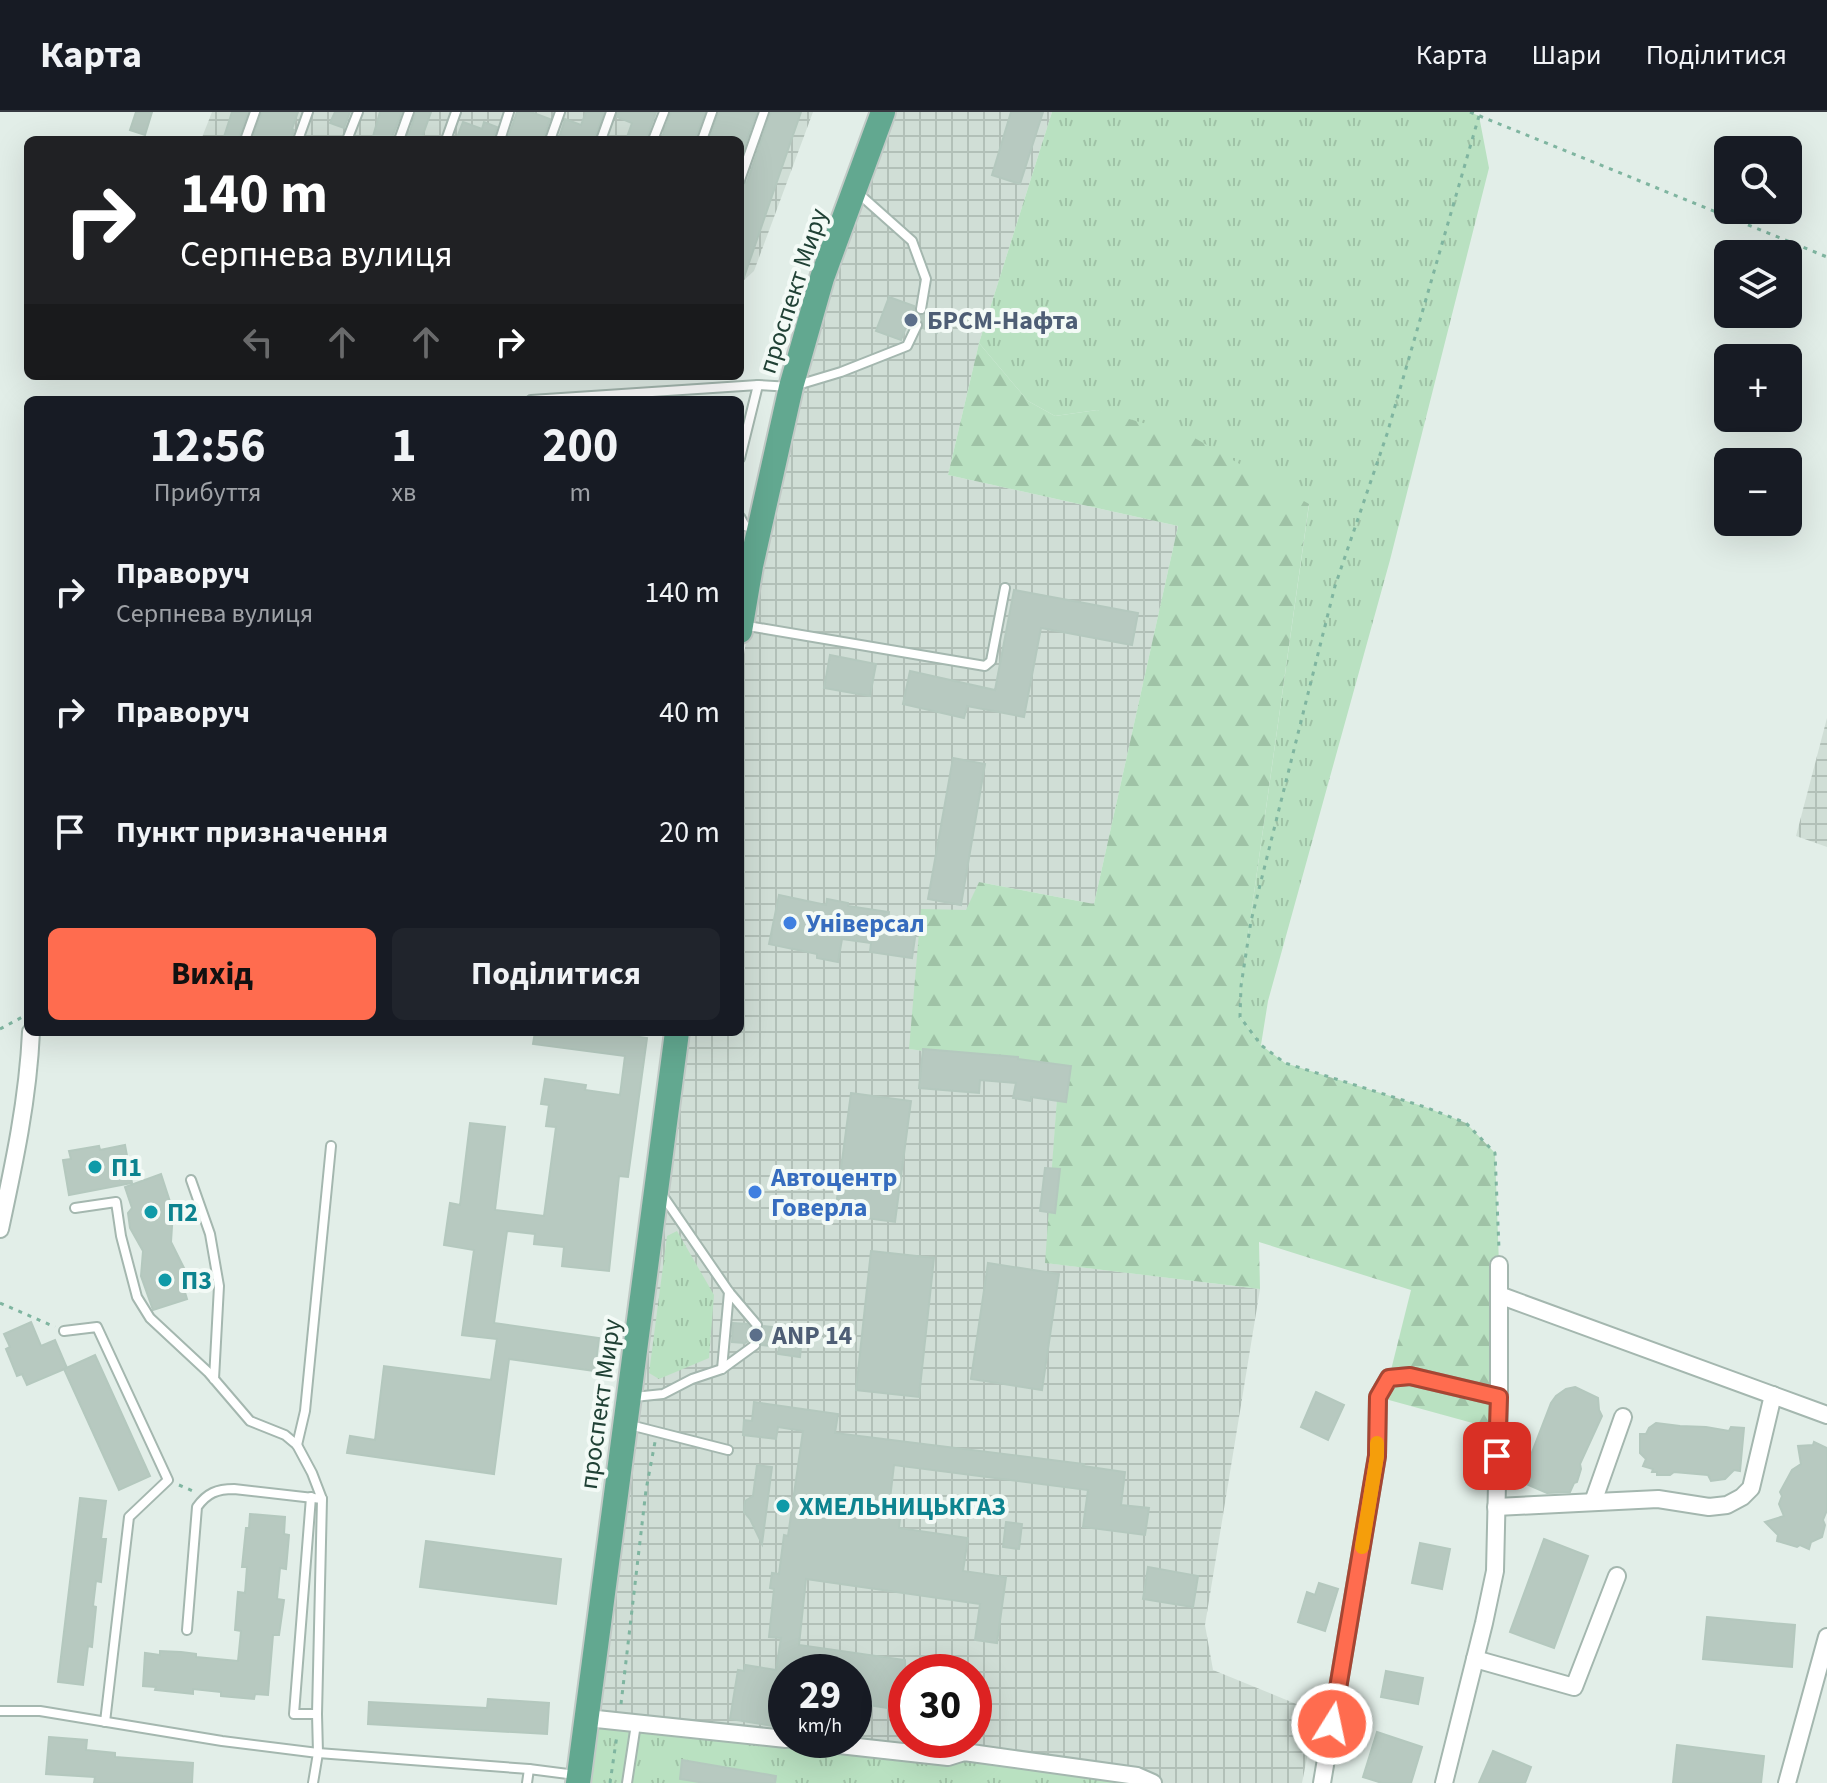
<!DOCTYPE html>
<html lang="uk">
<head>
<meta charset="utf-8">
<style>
	body { margin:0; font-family:"Source Sans 3",sans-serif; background:#20242c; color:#f1f3f6; height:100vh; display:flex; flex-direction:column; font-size:30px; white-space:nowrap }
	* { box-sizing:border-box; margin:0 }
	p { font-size:26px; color:#9ea1a6 }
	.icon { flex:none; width:44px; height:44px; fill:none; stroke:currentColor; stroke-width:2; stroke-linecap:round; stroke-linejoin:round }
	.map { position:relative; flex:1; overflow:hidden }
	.drawer { position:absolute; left:24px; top:284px; width:720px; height:640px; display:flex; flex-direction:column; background:#171b24; border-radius:12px; box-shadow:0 8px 32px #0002 }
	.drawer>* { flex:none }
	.top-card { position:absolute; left:24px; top:24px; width:720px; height:244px; border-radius:12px; box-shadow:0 8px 32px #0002; background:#202124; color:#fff; overflow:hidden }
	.fabs { position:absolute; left:1714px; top:24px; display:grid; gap:16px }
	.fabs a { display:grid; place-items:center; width:88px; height:88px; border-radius:12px; background:#171b24; box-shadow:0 8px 32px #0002; font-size:40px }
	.speed { position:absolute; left:768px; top:1542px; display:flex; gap:16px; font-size:40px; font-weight:700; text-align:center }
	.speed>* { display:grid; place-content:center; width:104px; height:104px; border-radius:50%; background:#171b24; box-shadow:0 8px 32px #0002; line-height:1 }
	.speed small { font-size:20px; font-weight:400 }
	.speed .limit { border:12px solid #d22; background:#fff; color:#111 }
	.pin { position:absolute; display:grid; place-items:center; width:68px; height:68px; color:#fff; margin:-34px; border-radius:16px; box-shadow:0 4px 12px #0006 }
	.me { position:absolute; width:88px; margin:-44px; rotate:10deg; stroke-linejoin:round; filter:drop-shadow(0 0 6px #0008) }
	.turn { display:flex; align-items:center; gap:28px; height:168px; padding:0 24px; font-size:36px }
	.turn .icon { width:104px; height:104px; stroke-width:2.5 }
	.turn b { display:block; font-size:56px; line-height:68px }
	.lanes { display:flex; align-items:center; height:76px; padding:0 24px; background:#0003; justify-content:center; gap:40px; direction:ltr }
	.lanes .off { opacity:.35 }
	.eta { display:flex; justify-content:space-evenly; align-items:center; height:136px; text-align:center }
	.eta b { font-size:48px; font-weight:700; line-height:56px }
	.action { display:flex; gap:16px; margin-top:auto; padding:16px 24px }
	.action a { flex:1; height:92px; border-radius:12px; background:#ff6c4f; color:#111; font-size:32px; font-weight:700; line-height:92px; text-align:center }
	.action a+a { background:#20242c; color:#f1f3f6 }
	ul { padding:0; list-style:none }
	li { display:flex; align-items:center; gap:24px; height:120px; padding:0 24px }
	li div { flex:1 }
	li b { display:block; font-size:30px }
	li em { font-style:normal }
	header { display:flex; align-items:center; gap:48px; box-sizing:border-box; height:112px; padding:0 40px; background:#171b24; border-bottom:2px solid #363941 }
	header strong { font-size:38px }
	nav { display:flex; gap:44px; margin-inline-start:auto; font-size:28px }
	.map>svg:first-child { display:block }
	.industrial { fill:url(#industrial-grid); fill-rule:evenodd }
	.grass { fill:url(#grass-tufts) }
	.forest { fill:url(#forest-firs) }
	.building { fill:#b7c9c0; stroke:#b4c8be; stroke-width:2 }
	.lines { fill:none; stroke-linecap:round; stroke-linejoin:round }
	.lane-casing { stroke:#a4b7af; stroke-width:12 }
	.street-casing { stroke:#a4b7af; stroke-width:20 }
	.primary-casing { stroke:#c1cac6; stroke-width:28 }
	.path { stroke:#7fb5a0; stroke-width:3; stroke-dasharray:4 6; stroke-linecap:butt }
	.lane { stroke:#fff; stroke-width:8 }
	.street { stroke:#fff; stroke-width:16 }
	.primary { stroke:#62a890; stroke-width:24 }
	.route-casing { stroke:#a64633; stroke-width:20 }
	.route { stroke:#ff6c4f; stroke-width:14 }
	.slow { stroke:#f59e0b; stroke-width:14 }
	.service-dot { fill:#5c6f8a; stroke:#f3faf6; stroke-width:3 }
	.shop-dot { fill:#3f7fe0; stroke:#f3faf6; stroke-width:3 }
	.culture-dot { fill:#0f9aa8; stroke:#f3faf6; stroke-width:3 }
	.labels { text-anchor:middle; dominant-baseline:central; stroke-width:8; stroke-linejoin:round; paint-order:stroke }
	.street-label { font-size:26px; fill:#204135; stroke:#f3faf6 }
	.service-label { font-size:26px; font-weight:bold; fill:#4e5e75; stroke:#f3faf6; text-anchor:start }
	.shop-label { font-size:26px; font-weight:bold; fill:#366cbe; stroke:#f3faf6; text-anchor:start }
	.culture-label { font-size:26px; font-weight:bold; fill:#0d838f; stroke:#f3faf6; text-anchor:start }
</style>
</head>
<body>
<header>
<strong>Карта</strong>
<nav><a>Карта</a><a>Шари</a><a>Поділитися</a></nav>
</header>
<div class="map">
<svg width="1827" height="1671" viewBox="0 0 1827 1671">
	<defs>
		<pattern id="industrial-grid" width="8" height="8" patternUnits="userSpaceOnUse" patternTransform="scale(2)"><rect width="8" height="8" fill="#d0ded6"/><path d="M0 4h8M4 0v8" fill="none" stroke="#b2c0b8"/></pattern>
		<pattern id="grass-tufts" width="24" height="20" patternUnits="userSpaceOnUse" patternTransform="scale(2)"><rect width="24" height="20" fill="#b9e1c1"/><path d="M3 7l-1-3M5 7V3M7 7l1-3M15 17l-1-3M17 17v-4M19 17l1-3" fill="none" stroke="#9fc2a6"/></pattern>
		<pattern id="forest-firs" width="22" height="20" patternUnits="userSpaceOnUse" patternTransform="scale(2)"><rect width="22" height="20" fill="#b9e1c1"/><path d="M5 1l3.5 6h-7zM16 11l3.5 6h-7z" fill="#9fc2a6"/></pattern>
	</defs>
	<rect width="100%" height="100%" fill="#e2eee8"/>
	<g class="industrial">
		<path d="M212,0H813L754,159L743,169L740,167V28H201Z"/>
		<path d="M891,0H1052L979,231L948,363L1178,414L1094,792L979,770L909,937L1059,956L1046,1151L1260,1177L1205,1513L1213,1558L1316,1600L1302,1671H1134L594,1613L685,920H740V567L758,455L829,168ZM786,1560H854V1628H786ZM906,1560H974V1628H906Z"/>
		<path d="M1827,606V735L1796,724Z"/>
	</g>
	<g class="grass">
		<path d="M1052,0H1470L1479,4L1489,56L1390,448L1268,889L1261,933L1240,905L1241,873L1309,393L1097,298L1055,304L1028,289L979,231Z"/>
		<path d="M677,1119L714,1183L709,1246L659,1267L649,1261L667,1124Z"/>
		<path d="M594,1613L949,1652L964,1647L1134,1671H586Z"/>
	</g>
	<path class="forest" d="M979,231L1028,289L1055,304L1097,298L1193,325L1309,392L1241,873L1240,905L1261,933L1285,951L1425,995L1466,1011L1495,1041L1499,1153L1498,1318L1378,1285L1389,1266L1411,1178L1259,1130L1260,1177L1045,1151L1059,957L909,937L921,797L966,798L979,770L1094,792L1178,414L948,363Z"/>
	<g class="building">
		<path d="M136,0H152L145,23L130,18Z"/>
		<path d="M232,0H248L238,28H223Z"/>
		<path d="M262,0H298L292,17L294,18L291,28H252Z"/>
		<path d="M335,0H350L344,16L330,11Z"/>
		<path d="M380,0H402L391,28H372Z"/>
		<path d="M416,0H431L421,28L408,25Z"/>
		<path d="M517,0H531L550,7L543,28H507Z"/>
		<path d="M586,0H604L594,28H573L560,23L565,7L581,13Z"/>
		<path d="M618,0H656L646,28H626L632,11L617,5Z"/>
		<path d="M671,0H705L695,28H661Z"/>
		<path d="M719,0H757L740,47V28H709Z"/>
		<path d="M771,0H801L742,171H740V75L747,70Z"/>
		<path d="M1011,0H1043L1020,72L992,63Z"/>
		<path d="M463,10L482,17L484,10L497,15L493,28H456Z"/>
		<path d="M889,185L914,194L915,200L919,204L924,203L927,199L943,205L937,221L923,216V210L917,206L910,211L908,210L901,228L876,219Z"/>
		<path d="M1014,478L1138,501L1132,533L1041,516L1024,605L967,594L964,606L903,592L910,559L995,578Z"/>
		<path d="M830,543L876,552L870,584L824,576Z"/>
		<path d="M953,646L985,652L961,793L928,787Z"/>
		<path d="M779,783L826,793L827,787L848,791V794L889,800L888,808L917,812L912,846L870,840L871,831L842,827L838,850L817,846V842L769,832Z"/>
		<path d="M535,920H605L647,926L628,1065L619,1064L609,1159L562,1154L564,1135L534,1132L535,1122L507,1119L494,1211L599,1226L595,1259L509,1247L494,1362L347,1341L350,1324L375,1328L384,1254L491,1268L497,1227L462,1223L474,1138L444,1133L450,1091L460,1093L470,1011L505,1015L495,1098L544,1104L556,1015L546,1014L549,993L541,992L545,967L586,973L585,978L620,983L625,944L533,932Z"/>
		<path d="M923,937L1018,945V947L1071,954L1066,990L1031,985V989L1013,986L1016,971L980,968L979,981L919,976Z"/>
		<path d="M851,981L911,989L895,1110L835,1102Z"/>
		<path d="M125,1033L132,1071L69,1083L63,1048L71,1047L69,1039L99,1034L100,1038Z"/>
		<path d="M1045,1056L1060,1057L1055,1101L1040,1099Z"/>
		<path d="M161,1062L173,1099L171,1130L187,1162L189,1172L184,1177L187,1187L153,1198L141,1164L143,1139L130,1116L128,1101L132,1096L125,1075Z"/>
		<path d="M871,1139L934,1146L919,1285L856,1278Z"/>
		<path d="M988,1151L1059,1162L1042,1278L971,1267Z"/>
		<path d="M31,1210L41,1234L55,1228L67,1256L27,1273L22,1262L17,1264L6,1237L10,1235L4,1222Z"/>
		<path d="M733,1211L747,1212L752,1218L757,1220L762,1218L764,1214L781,1216V1212L803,1215L800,1245L778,1242L779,1235L762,1233L761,1230L757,1226L752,1227L745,1231L732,1230Z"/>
		<path d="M95,1243L150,1364L119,1378L64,1257Z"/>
		<path d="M1575,1275L1598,1286L1599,1298L1602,1304L1580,1352L1581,1357L1577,1370L1574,1371L1570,1380L1547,1381L1526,1372L1529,1364L1524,1361L1551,1291L1556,1284L1566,1277Z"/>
		<path d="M1316,1280L1344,1293L1328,1328L1301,1315Z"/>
		<path d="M754,1290L838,1302L835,1321L1084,1352L1083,1354L1125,1360L1121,1393L1149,1396L1145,1423L1083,1415L1088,1378L894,1353L890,1387L902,1388L899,1416L968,1426L963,1459L1006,1465L997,1531L975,1528L980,1492L806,1467L799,1533L905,1548L906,1586L897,1584L895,1597L854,1591V1560H786V1616L730,1607L738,1558L744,1559L745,1553L776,1558L781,1526L769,1525L774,1477L770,1476L772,1461L779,1462L784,1423L788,1424L803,1319L778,1315L776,1327L743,1323L744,1308L752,1309Z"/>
		<path d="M1656,1311L1680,1314L1706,1315L1729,1319L1731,1315L1744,1316L1740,1359L1734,1358L1725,1367L1711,1369L1708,1363L1674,1360L1670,1363H1657V1360H1652L1653,1357L1643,1354L1646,1347L1640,1341V1322H1646L1649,1316Z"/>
		<path d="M1814,1330L1827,1336V1398L1823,1408L1825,1413L1822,1425L1811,1430L1809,1437L1800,1433L1797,1435L1777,1429L1778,1423L1765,1410L1784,1404L1779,1392L1782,1384L1780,1380L1792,1358L1801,1352L1798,1334L1813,1333Z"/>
		<path d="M757,1353L772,1355L762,1432L750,1407L744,1400L745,1389L753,1384Z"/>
		<path d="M80,1386L106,1389L101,1427H106L101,1470L96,1469L93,1494L96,1495L92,1535L88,1534L83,1573L58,1570Z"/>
		<path d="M250,1402L285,1405L284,1422L289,1423L286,1457L280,1456L277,1487L284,1488L279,1523H273L268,1583L255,1582L254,1587L221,1584V1580L193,1577V1582L155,1578L156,1575L143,1574L145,1541L160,1543V1539L181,1540L196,1542V1545L238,1549L241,1519L235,1518L238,1480L245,1481L247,1455H242L246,1416H249Z"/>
		<path d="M1006,1410L1022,1412L1019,1437L1003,1435Z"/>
		<path d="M1544,1427L1588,1444L1554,1536L1510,1520Z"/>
		<path d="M426,1429L561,1447L556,1492L420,1475Z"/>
		<path d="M1420,1431L1450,1437L1442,1477L1412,1471Z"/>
		<path d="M1148,1455L1198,1464L1193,1495L1143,1487Z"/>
		<path d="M1319,1471L1338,1477L1325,1519L1298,1510L1307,1480L1315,1483Z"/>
		<path d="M1707,1505L1795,1513L1792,1555L1703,1547Z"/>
		<path d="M1386,1559L1423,1566L1418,1592L1381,1585Z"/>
		<path d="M488,1587L549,1591L547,1622L368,1612L369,1590L487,1596Z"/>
		<path d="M1377,1620L1422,1635L1411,1671H1382L1363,1665Z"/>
		<path d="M49,1625L87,1628L86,1638L115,1641V1645L193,1651L192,1671H94L95,1665L46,1662Z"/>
		<path d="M1677,1633L1764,1644L1761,1671H1673Z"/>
		<path d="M1493,1639L1531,1655L1525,1671H1479Z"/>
		<path d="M682,1648L776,1664L775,1671H705L680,1667Z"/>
	</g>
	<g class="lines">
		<g class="lane-casing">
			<g id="lane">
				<path d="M245,28L255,0"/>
				<path d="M298,28L308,0"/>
				<path d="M347,28L358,0"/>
				<path d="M399,28L409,0"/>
				<path d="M446,28L456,0"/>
				<path d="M500,28L509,0"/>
				<path d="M550,28L560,0"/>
				<path d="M601,28L611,0"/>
				<path d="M653,28L664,0"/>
				<path d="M702,28L712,0"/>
				<path d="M740,68L764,0"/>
				<path d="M858,81L912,129L926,167L921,197"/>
				<path d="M531,288L758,273L791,275L841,260L907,234L917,213"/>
				<path d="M740,346L758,273"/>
				<path d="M740,405L745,414L758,417"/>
				<path d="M742,513L985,554L991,549L1005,476"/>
				<path d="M191,1068L210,1122L219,1174L214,1267"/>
				<path d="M661,1081L729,1180L757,1213"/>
				<path d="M75,1096L116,1090L121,1124L137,1185L150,1206L208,1260L250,1309L285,1323L297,1333L312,1361L322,1387L317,1602L318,1641L313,1671"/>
				<path d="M64,1219L97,1215L168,1368L129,1405L105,1610"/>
				<path d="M722,1257L729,1180"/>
				<path d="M634,1285L663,1282L692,1267L722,1257L755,1233"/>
				<path d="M626,1312L728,1338"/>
				<path d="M297,1333L305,1299L331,1034"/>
				<path d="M311,1385L294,1602H317"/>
				<path d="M187,1518L197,1395C207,1381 217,1377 234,1377L322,1387"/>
				<path d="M0,1599H40L222,1629L318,1641L529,1657L568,1662L574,1665"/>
				<path d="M527,1671L529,1657"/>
				<path d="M627,1671L636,1612"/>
			</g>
		</g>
		<g class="street-casing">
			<g id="street">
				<path d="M0,1117C14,1052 28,987 31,920"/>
				<path d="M1499,1183L1827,1303"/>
				<path d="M1593,1390L1623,1305"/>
				<path d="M1496,1395L1658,1387L1709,1395L1727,1393L1742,1385L1751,1376L1773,1283"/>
				<path d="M1475,1547L1574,1575L1617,1464"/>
				<path d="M587,1606L786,1627"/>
				<path d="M794,1628L948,1645L964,1640L1137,1664L1153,1671"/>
				<path d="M1322,1671L1377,1344L1378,1285L1389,1266L1410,1264L1499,1285"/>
				<path d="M1444,1671L1484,1511L1495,1459L1499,1285V1153"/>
				<path d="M1787,1671L1827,1525"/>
			</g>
		</g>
		<g class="primary-casing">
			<g id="primary">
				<path d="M740,519L751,454L791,275L822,166L883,0"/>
				<path d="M578,1671L677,920"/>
			</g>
		</g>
		<g class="path">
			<path d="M1470,0L1827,145"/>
			<path d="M1479,4L1387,322L1335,474L1251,809L1241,874L1240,905L1261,933L1285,951L1425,995L1466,1011L1495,1041L1499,1137"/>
			<path d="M0,917L28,902"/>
			<path d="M0,1191L55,1215"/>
			<path d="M179,1373L193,1379"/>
			<path d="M621,1592L646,1378L655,1330"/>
			<path d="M610,1671L617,1623"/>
		</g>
		<use href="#lane" class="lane"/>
		<use href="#street" class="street"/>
		<use href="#primary" class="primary"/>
	</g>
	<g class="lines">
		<g class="route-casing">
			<path id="route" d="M1332,1612L1377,1344L1378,1285L1389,1266L1410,1264L1499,1285L1497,1344"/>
		</g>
		<use href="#route" class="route"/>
		<path class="slow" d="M1362,1435L1377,1344V1331"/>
	</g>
	<g class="service-dot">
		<circle cx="911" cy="208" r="8"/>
		<circle cx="756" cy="1223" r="8"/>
	</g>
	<g class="shop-dot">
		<circle cx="790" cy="811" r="8"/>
		<circle cx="755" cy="1080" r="8"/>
	</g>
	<g class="culture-dot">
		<circle cx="95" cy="1055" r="8"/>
		<circle cx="151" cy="1100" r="8"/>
		<circle cx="165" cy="1168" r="8"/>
		<circle cx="783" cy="1394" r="8"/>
	</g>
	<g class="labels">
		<g class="street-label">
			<text transform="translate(793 179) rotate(-72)">проспект Миру</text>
			<text transform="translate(600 1292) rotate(-82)">проспект Миру</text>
		</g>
		<g class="service-label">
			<text x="927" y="208">БРСМ-Нафта</text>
			<text x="772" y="1223">ANP 14</text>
		</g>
		<g class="shop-label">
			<text x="806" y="811">Універсал</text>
			<text x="771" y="1065">Автоцентр<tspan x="771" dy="30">Говерла</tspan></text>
		</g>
		<g class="culture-label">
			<text x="111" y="1055">П1</text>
			<text x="167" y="1100">П2</text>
			<text x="181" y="1168">П3</text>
			<text x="799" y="1394">ХМЕЛЬНИЦЬКГАЗ</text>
		</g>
	</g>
</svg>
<div class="fabs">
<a><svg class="icon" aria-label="search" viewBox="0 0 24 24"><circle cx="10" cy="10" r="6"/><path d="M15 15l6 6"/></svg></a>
<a><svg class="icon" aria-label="layers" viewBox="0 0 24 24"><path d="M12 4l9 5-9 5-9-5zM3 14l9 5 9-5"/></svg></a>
<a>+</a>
<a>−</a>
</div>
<div class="speed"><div>29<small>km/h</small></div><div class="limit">30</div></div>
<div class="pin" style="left:1497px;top:1344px;background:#d93025"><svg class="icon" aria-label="arrive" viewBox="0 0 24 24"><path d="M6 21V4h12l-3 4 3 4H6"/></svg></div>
<svg class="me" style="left:1332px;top:1612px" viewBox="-20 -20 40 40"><circle r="17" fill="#ff6c4f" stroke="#fff" stroke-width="3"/><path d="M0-11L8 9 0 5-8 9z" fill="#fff"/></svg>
<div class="top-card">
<div class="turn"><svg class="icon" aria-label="right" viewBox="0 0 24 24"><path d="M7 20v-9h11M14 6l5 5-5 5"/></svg><div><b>140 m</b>Серпнева вулиця</div></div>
<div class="lanes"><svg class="icon off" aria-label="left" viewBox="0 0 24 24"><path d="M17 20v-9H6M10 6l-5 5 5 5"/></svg><svg class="icon off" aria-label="ahead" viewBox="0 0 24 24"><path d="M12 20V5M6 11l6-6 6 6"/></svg><svg class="icon off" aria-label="ahead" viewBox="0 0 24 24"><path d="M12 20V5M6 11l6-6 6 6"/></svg><svg class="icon" aria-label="right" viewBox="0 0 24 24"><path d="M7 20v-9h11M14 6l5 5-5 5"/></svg></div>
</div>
<section class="drawer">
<div class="eta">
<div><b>12:56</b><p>Прибуття</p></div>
<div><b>1</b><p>хв</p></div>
<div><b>200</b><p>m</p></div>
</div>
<ul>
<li><svg class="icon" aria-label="right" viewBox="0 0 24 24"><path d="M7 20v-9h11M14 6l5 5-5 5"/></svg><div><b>Праворуч</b><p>Серпнева вулиця</p></div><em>140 m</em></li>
<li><svg class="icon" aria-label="right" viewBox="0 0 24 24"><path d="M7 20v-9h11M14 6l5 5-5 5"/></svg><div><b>Праворуч</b></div><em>40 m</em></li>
<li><svg class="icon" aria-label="arrive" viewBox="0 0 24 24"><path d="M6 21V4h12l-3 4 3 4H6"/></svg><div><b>Пункт призначення</b></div><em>20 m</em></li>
</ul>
<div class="action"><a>Вихід</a><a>Поділитися</a></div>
</section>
</div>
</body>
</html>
